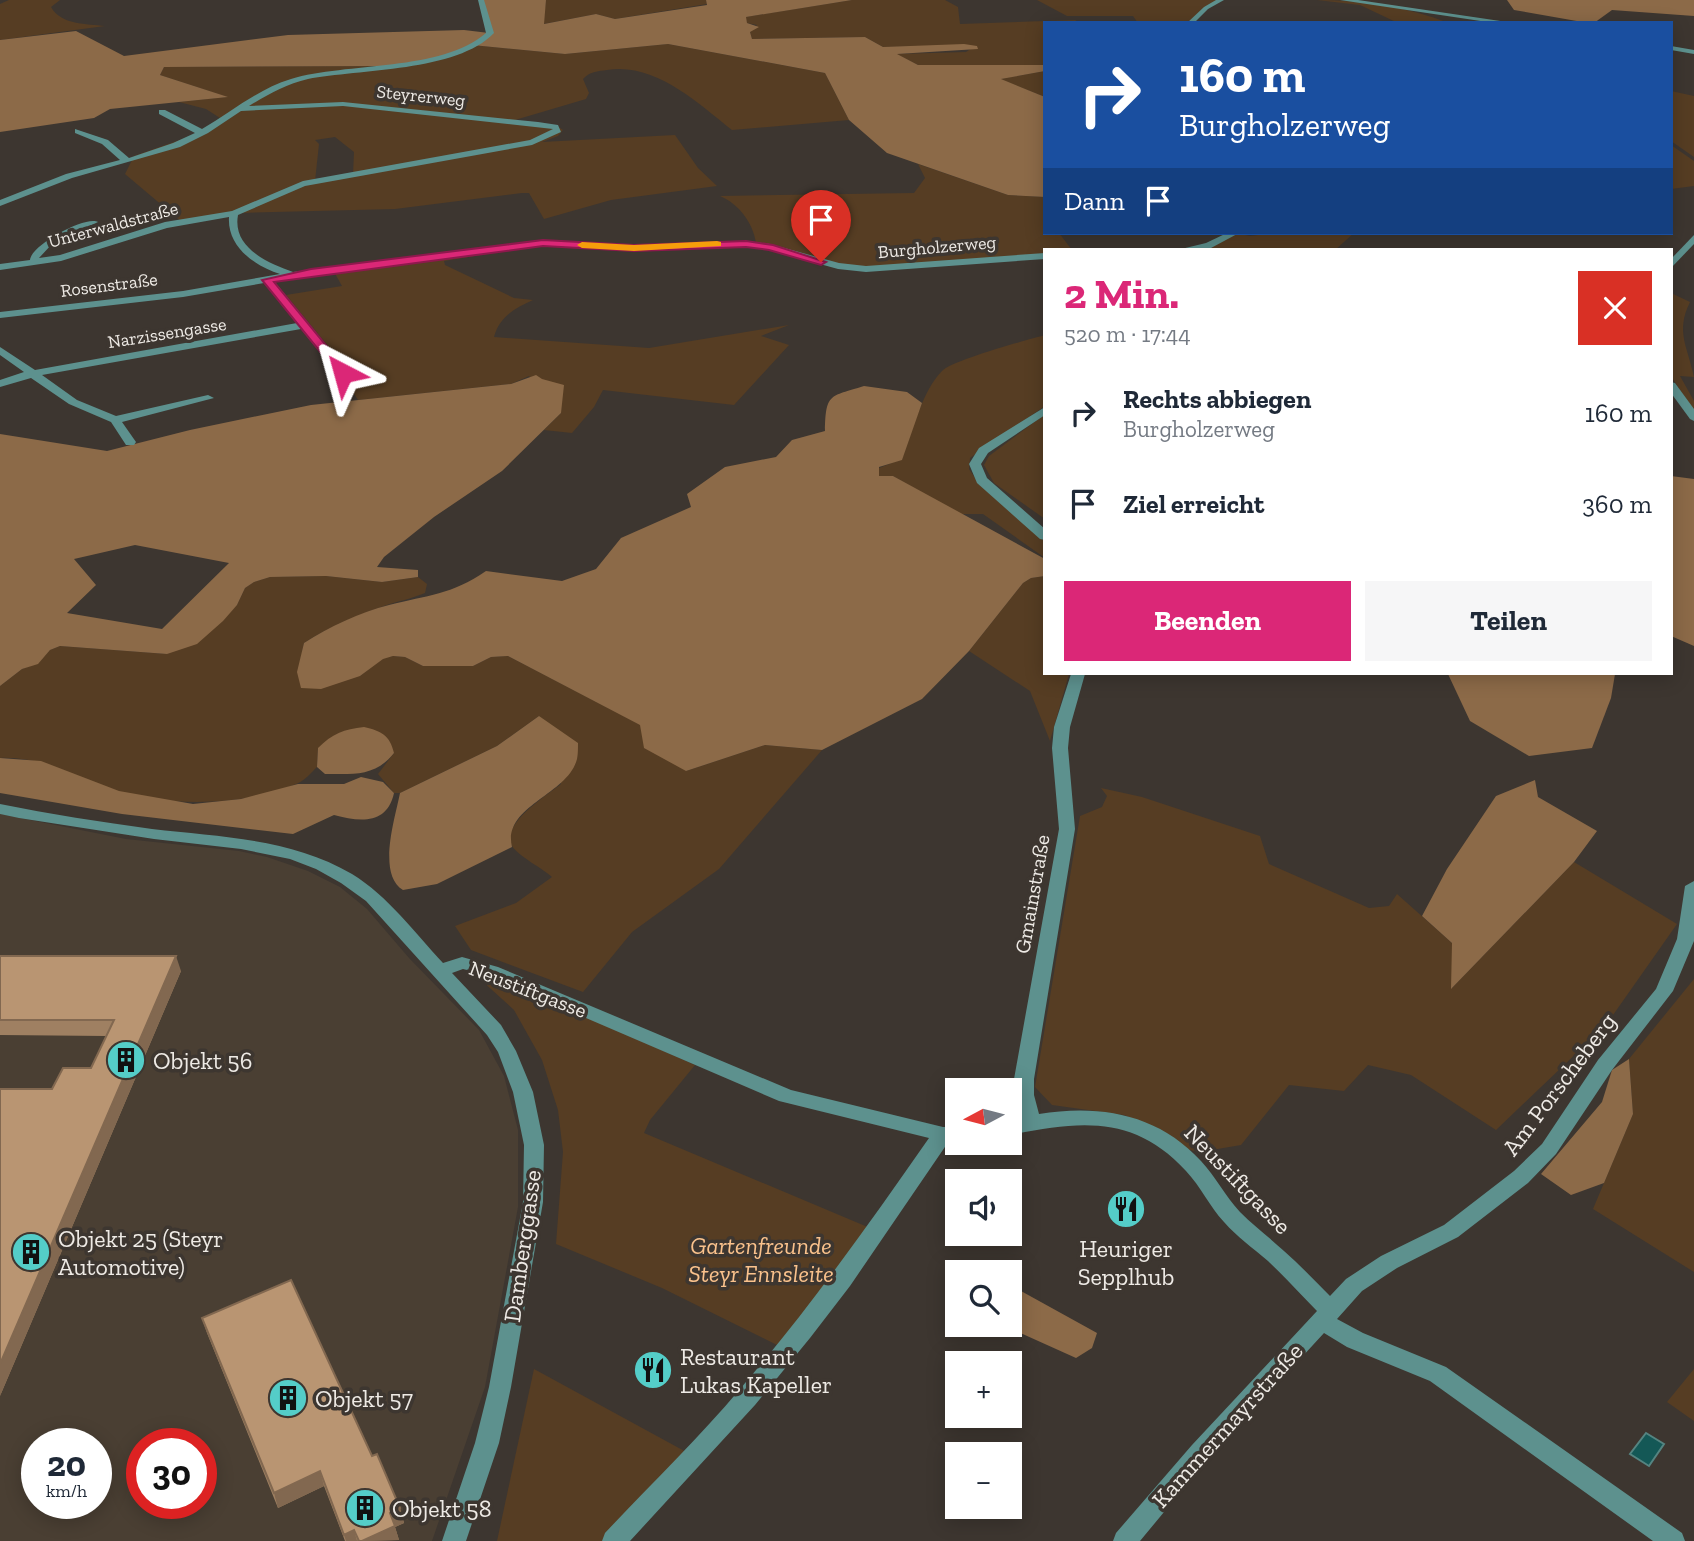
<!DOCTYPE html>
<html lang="de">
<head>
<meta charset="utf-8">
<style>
	body { margin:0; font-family:"Zilla Slab",serif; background:#f6f6f7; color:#1f2937; height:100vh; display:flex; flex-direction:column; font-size:26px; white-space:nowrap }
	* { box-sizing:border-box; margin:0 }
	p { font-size:23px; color:#747a83 }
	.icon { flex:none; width:38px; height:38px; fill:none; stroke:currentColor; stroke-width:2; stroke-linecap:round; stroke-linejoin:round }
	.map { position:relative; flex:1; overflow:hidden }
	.details { position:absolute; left:1043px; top:248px; width:630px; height:427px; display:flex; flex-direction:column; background:#fff; border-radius:0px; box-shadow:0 4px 18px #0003 }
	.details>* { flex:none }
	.guide { position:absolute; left:1043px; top:21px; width:630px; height:214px; border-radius:0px; box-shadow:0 4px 18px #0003; background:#1a4fa0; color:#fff; overflow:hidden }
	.needle { width:46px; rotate:263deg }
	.tools { position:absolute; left:945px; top:1078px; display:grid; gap:14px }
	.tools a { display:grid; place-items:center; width:77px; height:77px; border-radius:0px; background:#fff; box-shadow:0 4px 18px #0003; font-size:35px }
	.speed { position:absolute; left:21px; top:1428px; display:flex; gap:14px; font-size:35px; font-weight:700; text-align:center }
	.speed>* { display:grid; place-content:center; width:91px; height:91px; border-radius:50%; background:#fff; box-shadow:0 4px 18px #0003; line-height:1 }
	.speed small { font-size:18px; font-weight:400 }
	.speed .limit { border:10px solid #d22; background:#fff; color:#111 }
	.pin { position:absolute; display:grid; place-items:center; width:60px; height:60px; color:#fff; margin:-72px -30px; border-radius:50% 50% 50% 0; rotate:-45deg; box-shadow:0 0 7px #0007 }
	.pin .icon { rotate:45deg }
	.me { position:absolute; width:77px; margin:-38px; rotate:321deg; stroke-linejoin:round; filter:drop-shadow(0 0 5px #0008) }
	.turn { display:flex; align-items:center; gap:24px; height:147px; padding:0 21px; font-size:32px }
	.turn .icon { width:91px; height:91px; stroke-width:2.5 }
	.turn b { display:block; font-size:49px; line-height:60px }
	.then { display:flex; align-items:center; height:66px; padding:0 21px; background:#0003; gap:14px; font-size:26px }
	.round { display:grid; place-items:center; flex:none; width:74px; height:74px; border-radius:0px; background:#f6f6f7 }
	.headline { display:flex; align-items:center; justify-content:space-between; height:119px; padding:0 21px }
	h1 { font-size:42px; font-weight:700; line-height:52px; color:#db2777 }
	.action { display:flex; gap:14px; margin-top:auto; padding:14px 21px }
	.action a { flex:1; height:80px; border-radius:0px; background:#db2777; color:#fff; font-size:28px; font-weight:700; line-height:80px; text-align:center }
	.action a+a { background:#f6f6f7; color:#1f2937 }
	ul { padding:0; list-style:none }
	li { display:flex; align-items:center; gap:21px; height:91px; padding:0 21px }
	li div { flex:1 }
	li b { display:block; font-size:26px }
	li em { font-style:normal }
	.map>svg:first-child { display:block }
	.built { fill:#4a3f33; fill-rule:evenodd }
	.green { fill:#563d23; fill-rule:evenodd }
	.forest { fill:#8c6a48; fill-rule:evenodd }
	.water { fill:#145856; stroke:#558481; stroke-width:2 }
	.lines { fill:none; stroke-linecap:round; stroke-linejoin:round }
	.minor { fill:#5d918e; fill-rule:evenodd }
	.wall { fill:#9f8062 }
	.shaded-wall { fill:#826850 }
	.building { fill:#b99572; stroke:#826850; stroke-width:2 }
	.route { fill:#db2777; stroke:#8e194d; stroke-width:2 }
	.slow { fill:#f59e0b }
	.labels { text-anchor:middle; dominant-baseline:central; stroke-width:7; stroke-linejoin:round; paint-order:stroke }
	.far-street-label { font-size:18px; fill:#eeeae5; stroke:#3d3630 }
	.street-label { font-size:21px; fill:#eeeae5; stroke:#3d3630 }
	.near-poi-label { font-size:24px; fill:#eeeae5; stroke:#3d3630; text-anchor:start }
	.near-street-label { font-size:24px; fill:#eeeae5; stroke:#3d3630 }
	.near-park-label { font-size:24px; font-style:italic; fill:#fac28c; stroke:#3d3630 }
</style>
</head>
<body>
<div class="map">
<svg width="1694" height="1541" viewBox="0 0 1694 1541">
	<rect width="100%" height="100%" fill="#3d3630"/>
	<path class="built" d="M0,814L126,839L239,851L267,857L308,871L340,887L367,909L409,958L479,1030L504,1076L518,1130V1207L485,1387L432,1541H0ZM37,1444H96V1503H37ZM142,1444H201V1503H142Z"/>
	<g class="green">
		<path d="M9,0H60L51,7C61,25 87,24 105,26L0,40V4Z"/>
		<path d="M546,0H706L707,4L615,19L596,14L543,24Z"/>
		<path d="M852,0H945L958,7L960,24L1075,20L1080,23H1045V65H918L896,54L966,52L975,46L883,47L865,37L752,39L750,32L757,25L747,23L745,17Z"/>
		<path d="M1037,0H1217L1187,23H1138L1133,16H1067Z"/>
		<path d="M1317,0C1362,0 1408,7 1449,23H1398L1360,5Z"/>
		<path d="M668,44L825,73L849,120L732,130C697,102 654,62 607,70C598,71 589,72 583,79L589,93L586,99L515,120L557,126L563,130L558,136L542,142L675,135L698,168L717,186L611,200L544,219L529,193H522L395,209L239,213L183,223L125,174L134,156L194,135L220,118L206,109L179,102L227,97L160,75L164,67L387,66L472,45L565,54ZM335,137L354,152L353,175L315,181L319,144L315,140Z"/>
		<path d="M1045,71V97L1000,79Z"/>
		<path d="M1671,91L1694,96V157L1671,141Z"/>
		<path d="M1671,145L1694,161V186L1671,189Z"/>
		<path d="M918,164L1008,195L1045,197V233H1059L1072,250H1045V254L879,268L846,265L756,243C753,223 739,204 720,196L914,193L925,178Z"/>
		<path d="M1236,233L1250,236L1273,233H1354L1335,250H1195L1214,245Z"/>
		<path d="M542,245L444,261L445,265L514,298L533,300C515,308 499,317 494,337L649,348L789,325L761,336L789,345L734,405L603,390L594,407L572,433L544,430L561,413L529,376L511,384L358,400L350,388L364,384L358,376L352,375L286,295L342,286L333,270Z"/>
		<path d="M1671,293L1690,302C1675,332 1688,347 1694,377L1680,376L1694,401V412L1671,376Z"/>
		<path d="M1045,335V406L970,458L969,469L979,484L1045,542V558L983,514H959L893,476H878L879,468L902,459C912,433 922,391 942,371C953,360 1027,340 1045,335Z"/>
		<path d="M1045,414V519L994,483L984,465L989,456Z"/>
		<path d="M326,576L382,582L418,577L427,584L425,593C411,599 398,601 384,606C356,616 328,627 304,643L302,652L360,676L383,658L393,656L405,657L423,666H473L491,657L508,656L641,725L686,771L765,745L822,750L719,869L632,932L583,992L471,950L455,926L516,903L552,877C542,868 518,856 512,846C499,825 547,795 561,784L539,716L497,746L400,793H394L378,774L394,753L318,748L317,767C311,773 304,781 296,784C246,806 169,807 117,791C77,778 43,756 0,758V686L22,669L38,663L50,650L60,646L167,654L237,605L245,588L254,582L270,577Z"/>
		<path d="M1045,576V674H1069L1050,741L1030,691L969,651L1023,583L1031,578Z"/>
		<path d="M1101,788L1142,797L1260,836L1269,864L1369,908L1389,906L1397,894L1452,943V988L1574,862L1677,924L1606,1025L1496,1130L1411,1075L1368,1065L1344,1091L1289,1085L1241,1145L1200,1152L1185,1149L1170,1135L1124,1115L1052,1105L1035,1087L1080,816L1102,807L1107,796Z"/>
		<path d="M489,973L695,1065L650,1120L644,1133L870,1228L783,1348L662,1288L556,1244L563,1152L558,1110L542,1060L514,1010L481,980Z"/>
		<path d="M1694,979V1272L1593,1209L1633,1114L1629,1059Z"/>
		<path d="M534,1369L688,1453L603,1541H497Z"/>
		<path d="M1694,1369V1421L1667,1402Z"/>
	</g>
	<g class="forest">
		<path d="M480,0H546L544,24L596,14L615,19L707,5L706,0H852L746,17L747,23L759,27L750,32L752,39L865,37L883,47L964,44L977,46L978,49L897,54L918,65H1045V71L1001,79L1045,97V197L1008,195L887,153L849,120L825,73L668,44L565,54L472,45L440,58L387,66L164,67L160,75L228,97L110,109L94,118L0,132V40L76,31L124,56L288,35L464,30L489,33Z"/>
		<path d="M1507,0H1694V16L1612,10L1594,23H1588L1514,10Z"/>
		<path d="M536,375L542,379L564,385L561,413L502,471L434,517L384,557L377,567L418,570V577L382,582L326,576L270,577L254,582L245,588L237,605L223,621L197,644L167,654L60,646L50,650L38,664L22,669L0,686V434L107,451L190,430L311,405L511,384ZM135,545L229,563L162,629L67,613L96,585L74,559Z"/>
		<path d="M864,386L907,392L922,403L902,460L879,467V476H893L1045,559V576L1031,578L1023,583L969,651L922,699L822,750L765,745L686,771L644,748L640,725L508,656L491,657L473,666H423L405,657L393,656L383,659L360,676L321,689L301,688L297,672L304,643C329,627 360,612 389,605C428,595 451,595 486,571L562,581L596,569L621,538L691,507L687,494L725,467L776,457L792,440L825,431C826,393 829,397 864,386Z"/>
		<path d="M1671,476L1694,479V646L1671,636Z"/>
		<path d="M1448,674H1615L1611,698L1592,748L1529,756L1470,721Z"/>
		<path d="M539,716L578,743C578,748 578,755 577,759C568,795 502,806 512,847L437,884L403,890C377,874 395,819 400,793L497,746Z"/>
		<path d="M364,727C381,731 390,735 394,753C375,777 353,774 325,774L317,767L318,748C332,734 344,729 364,727Z"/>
		<path d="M0,758L41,761L119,791L193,804L241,799L298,784H344L361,777L383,782L394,793C387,825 360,822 334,815L293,834L122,814L0,793Z"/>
		<path d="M1535,780L1538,797L1597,831L1574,862L1451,989L1452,943L1422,916L1447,869L1496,796Z"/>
		<path d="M1629,1059L1633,1114L1604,1183L1571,1195L1541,1174L1602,1102L1612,1070Z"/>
		<path d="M1010,1285L1097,1333L1092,1348L1076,1358L1007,1327L1005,1325H1010Z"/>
	</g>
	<path class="water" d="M1646,1433L1664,1444L1649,1466L1630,1454Z"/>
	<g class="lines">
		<g class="minor">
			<path d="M478,0H484L494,33C457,72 359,69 308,79C286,84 267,95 249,106L343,102L538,122L558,125L561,132L532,145L305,186L238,215C232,248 268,263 293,272L543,240L634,245L746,241L770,244L839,263L866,266L1045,253V259L866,272L838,269L769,250L746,247L634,251L543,246L274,281L347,371V375H339L301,329L42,375L77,400L116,416L208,395L214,398L122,422L136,442L134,445H126L111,422L69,404L31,378L0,387V380L24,372L0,355V347L35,370L297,323L264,283L183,297L0,318V312L183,291L280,274C255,266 227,247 229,217L167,228L61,261L0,270V264L30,260C31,245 86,215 98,222L52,244L39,258L60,255L165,222L232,211L303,181L530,140L553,129L343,106L241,111L208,133L180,147L72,178L0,206V200L66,174L120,160L102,144L75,133V129L108,140L129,158L173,143L195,133L159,114V110H165L202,129C231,112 258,89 291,79C347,62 441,72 486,33Z"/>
			<path d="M1216,0H1224L1208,9L1194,23H1187L1204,7Z"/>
			<path d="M1340,0H1358L1514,23H1494Z"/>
			<path d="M1671,46L1694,50V54L1671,50Z"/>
			<path d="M1227,233H1239L1211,248L1177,250L1206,243Z"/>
			<path d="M1694,235V244L1671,268V259Z"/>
			<path d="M1671,382L1675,383L1694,409V421L1690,419L1671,393Z"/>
			<path d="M1045,407V415L988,453L981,464L987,478L1045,529V540L1040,539L977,483L969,464L979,448Z"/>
			<path d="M1071,674H1085L1070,727L1068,748L1075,829L1034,1079V1095L1039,1114C1100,1104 1158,1114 1201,1161C1216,1177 1225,1196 1240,1212C1254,1226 1270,1238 1284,1251C1300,1265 1315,1281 1330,1296L1346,1279L1381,1256L1444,1225L1514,1171L1542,1144L1598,1060L1656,989L1677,939L1685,886L1694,881V941L1673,991L1612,1070L1556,1154L1528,1183L1458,1237L1397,1268L1362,1291L1337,1319L1363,1333L1446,1367L1682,1533L1685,1541H1653L1430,1381L1347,1347L1324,1333L1208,1459L1140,1541H1113L1116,1533L1192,1445L1317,1311C1300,1294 1285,1277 1268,1261C1253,1248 1237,1237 1224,1222C1210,1207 1201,1187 1186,1171C1134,1114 1079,1121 1010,1135V1121L1021,1118L1014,1095V1079L1059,829L1052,748L1054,727Z"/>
			<path d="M0,804C50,814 101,822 152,829C220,837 291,838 352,874C388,896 415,933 443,963L462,957L498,967L791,1090L943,1127H957V1141H949L850,1286L810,1338L755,1405L630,1541H602L605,1533C650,1485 698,1439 740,1389C809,1309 869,1224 929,1138L779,1101L486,975L463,969L452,973L501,1025L516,1051L533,1092L544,1145L543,1202L511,1387L499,1443L466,1541H442L475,1443L489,1387L523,1202L524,1145L513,1092L498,1052L487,1035L366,901L341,883L316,869L290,859L241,849L154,839L19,818L0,814Z"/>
		</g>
	</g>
	<g class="wall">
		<path d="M0,956L181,971L0,1396L52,1089L91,1068L106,1036L0,1035Z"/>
		<path d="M202,1318L400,1508L404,1523L395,1527L399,1540L345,1541L324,1486L278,1508L207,1333Z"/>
	</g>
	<g class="shaded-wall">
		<path d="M176,956L181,971L0,1396V1364Z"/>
		<path d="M320,1471L324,1486L278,1508L274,1493Z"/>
		<path d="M400,1508L404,1523L395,1527L399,1540L362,1541L390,1513Z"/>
		<path d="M354,1530L357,1541H346L344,1535Z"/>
	</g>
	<g class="building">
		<path d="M0,956H176L0,1364V1089H52L63,1068H91L114,1020H0Z"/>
		<path d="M291,1280L372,1456L377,1454L400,1508L390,1513L395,1526L362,1541H359L354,1530L344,1535L320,1471L274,1493L202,1318Z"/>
	</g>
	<path class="route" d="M543,240L634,245L746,241L773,245L826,262L821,265L769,250L746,247L634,251L543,246L274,282L347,371L349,373L343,376L339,375L262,280L311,269Z"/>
	<path class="slow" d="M717,241L721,242V246L634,251L582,248L577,245L582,242L634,245Z"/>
	<defs>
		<g id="building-disc" transform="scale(2.0125)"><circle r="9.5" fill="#54cdc8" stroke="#3d3630"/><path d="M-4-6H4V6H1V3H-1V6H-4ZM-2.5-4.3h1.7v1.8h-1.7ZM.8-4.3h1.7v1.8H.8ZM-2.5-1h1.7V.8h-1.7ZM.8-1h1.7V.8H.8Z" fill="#111"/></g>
		<g id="restaurant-disc" transform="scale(2.0125)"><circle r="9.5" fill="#54cdc8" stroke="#3d3630"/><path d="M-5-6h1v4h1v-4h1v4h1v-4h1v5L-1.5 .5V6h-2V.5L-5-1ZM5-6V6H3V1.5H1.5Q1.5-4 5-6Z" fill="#111"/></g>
	</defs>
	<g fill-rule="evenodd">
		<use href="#building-disc" x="126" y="1060"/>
		<use href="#restaurant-disc" x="1126" y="1209"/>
		<use href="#building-disc" x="31" y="1252"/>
		<use href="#restaurant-disc" x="653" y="1370"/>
		<use href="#building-disc" x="288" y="1398"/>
		<use href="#building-disc" x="365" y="1508"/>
	</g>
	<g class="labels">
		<g class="far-street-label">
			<text transform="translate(421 96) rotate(6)">Steyrerweg</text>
			<text transform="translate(113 225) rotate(-15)">Unterwaldstraße</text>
			<text transform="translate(937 247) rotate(-5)">Burgholzerweg</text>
			<text transform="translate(109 285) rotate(-7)">Rosenstraße</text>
			<text transform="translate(167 333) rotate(-9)">Narzissengasse</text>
		</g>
		<g class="street-label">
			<text transform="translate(1032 894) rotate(-80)">Gmainstraße</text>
			<text transform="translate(528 989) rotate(21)">Neustiftgasse</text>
		</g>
		<g class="near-poi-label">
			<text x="153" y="1060">Objekt 56</text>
			<text x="58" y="1238">Objekt 25 (Steyr<tspan x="58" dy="28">Automotive)</tspan></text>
			<text x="1126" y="1248" text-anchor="middle">Heuriger<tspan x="1126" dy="28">Sepplhub</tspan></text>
			<text x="680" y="1356">Restaurant<tspan x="680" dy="28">Lukas Kapeller</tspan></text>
			<text x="315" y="1398">Objekt 57</text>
			<text x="392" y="1508">Objekt 58</text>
		</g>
		<g class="near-street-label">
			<text transform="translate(1559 1084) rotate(-53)">Am Porscheberg</text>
			<text transform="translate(1238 1179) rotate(46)">Neustiftgasse</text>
			<text transform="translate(522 1246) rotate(-82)">Damberggasse</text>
			<text transform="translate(1227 1425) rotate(-48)">Kammermayrstraße</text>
		</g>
		<g class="near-park-label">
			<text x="761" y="1245">Gartenfreunde<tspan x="761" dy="28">Steyr Ennsleite</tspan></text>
		</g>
	</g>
</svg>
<div class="tools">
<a><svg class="needle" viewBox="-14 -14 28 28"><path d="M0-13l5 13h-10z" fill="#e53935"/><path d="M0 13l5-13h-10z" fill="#747a83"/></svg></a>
<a><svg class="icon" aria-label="sound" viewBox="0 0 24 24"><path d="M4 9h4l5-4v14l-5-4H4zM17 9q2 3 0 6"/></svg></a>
<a><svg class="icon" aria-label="search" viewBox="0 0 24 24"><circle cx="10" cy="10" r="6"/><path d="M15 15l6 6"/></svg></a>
<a>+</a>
<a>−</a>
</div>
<div class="speed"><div>20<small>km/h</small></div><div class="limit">30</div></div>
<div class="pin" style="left:821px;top:262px;background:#d93025"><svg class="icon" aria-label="arrive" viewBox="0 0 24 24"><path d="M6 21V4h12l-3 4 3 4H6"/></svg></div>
<svg class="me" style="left:343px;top:373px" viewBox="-20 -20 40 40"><path d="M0-17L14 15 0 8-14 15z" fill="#db2777" stroke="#fff" stroke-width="4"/></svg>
<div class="guide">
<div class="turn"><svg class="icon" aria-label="right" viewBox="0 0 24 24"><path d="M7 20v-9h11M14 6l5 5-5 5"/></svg><div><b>160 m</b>Burgholzerweg</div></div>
<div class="then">Dann<svg class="icon" aria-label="arrive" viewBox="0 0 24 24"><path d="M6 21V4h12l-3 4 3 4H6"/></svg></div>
</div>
<section class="details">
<div class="headline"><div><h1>2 Min.</h1><p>520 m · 17:44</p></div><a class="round" style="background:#d93025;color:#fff"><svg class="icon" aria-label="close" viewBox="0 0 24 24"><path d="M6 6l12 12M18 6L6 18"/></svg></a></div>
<ul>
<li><svg class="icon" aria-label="right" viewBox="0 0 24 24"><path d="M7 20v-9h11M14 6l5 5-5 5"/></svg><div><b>Rechts abbiegen</b><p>Burgholzerweg</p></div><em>160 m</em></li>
<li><svg class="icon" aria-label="arrive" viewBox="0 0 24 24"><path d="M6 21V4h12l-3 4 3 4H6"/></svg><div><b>Ziel erreicht</b></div><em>360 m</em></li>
</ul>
<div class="action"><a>Beenden</a><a>Teilen</a></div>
</section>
</div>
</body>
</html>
